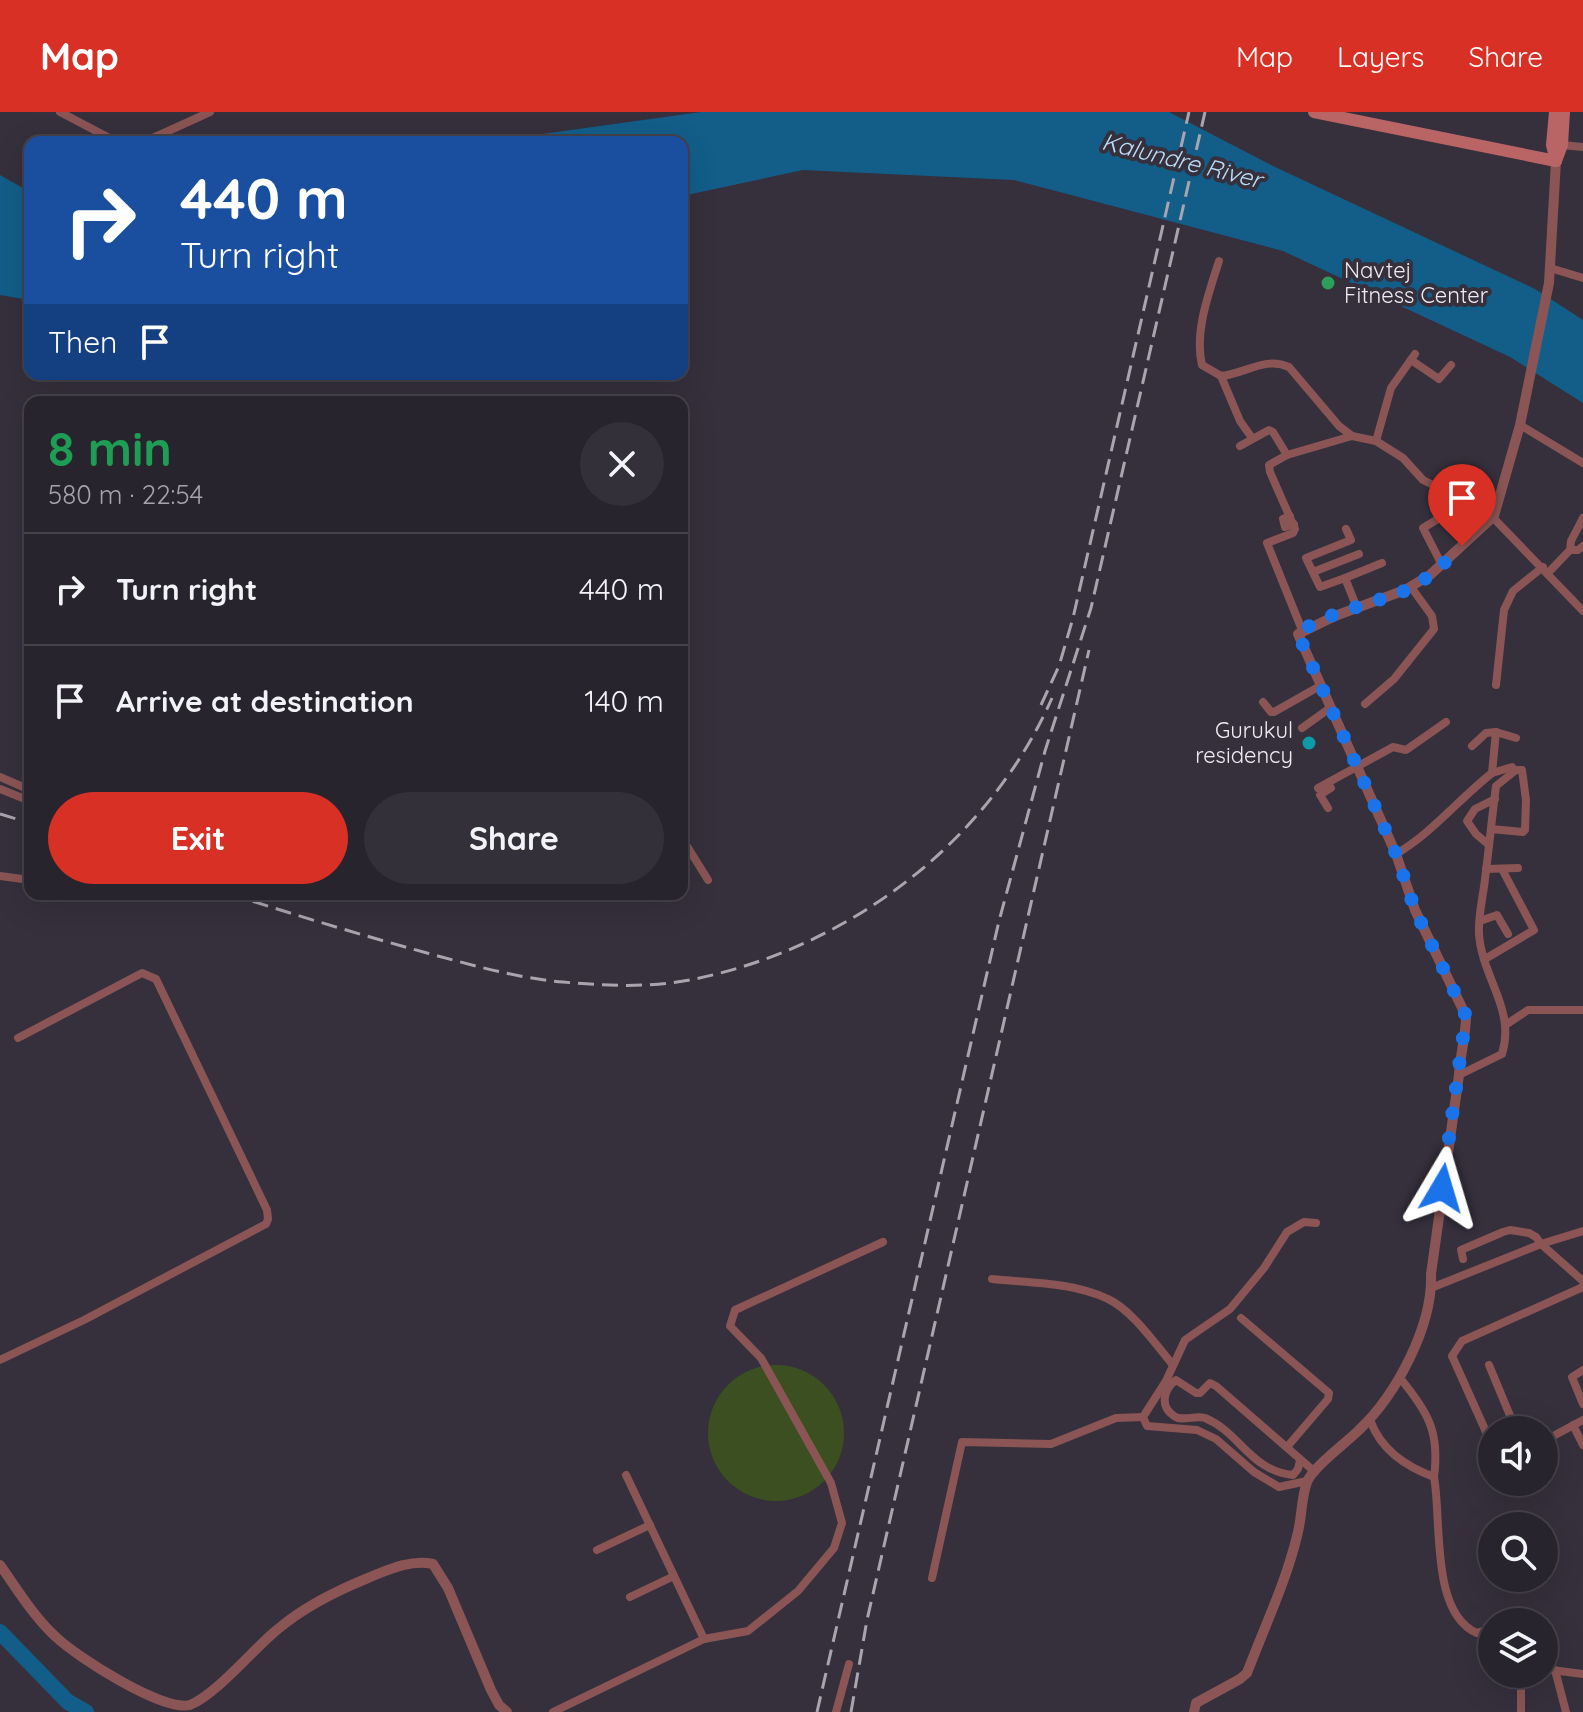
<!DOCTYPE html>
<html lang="en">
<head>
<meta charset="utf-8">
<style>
	body { margin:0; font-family:Quicksand,sans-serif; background:#343039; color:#f1f3f6; height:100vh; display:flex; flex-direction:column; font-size:30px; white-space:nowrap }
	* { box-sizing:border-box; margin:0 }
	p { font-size:26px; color:#a5a4aa }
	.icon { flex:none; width:44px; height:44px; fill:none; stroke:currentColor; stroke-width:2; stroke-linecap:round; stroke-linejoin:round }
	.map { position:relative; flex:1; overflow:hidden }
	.drawer { position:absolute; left:24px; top:284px; width:664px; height:504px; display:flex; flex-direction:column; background:#28242d; border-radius:16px; box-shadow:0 8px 32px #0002,0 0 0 2px #444149 }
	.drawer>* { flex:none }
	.hud { position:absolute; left:24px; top:24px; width:664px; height:244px; border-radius:16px; box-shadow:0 8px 32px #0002,0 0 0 2px #444149; background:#1a4fa0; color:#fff; overflow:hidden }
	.fabs { position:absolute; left:1478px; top:1304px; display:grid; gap:16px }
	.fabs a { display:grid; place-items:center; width:80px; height:80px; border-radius:50%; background:#28242d; box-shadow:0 8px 32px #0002,0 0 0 2px #444149; font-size:40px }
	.pin { position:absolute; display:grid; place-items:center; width:68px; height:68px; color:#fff; margin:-82px -34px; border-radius:50% 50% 50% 0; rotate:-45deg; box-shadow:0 0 8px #0007 }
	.pin .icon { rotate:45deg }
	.me { position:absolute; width:88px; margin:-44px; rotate:7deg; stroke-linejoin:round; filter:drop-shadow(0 0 6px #0008) }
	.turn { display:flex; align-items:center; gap:28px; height:168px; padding:0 24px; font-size:36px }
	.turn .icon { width:104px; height:104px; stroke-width:2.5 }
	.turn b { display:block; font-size:56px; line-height:68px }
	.then { display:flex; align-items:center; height:76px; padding:0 24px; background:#0003; gap:16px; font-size:30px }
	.round { display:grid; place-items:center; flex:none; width:84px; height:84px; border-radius:42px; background:#343039 }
	.head { display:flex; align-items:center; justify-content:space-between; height:136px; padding:0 24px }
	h1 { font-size:48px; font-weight:700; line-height:60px; color:#1e9e55 }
	.cta { display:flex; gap:16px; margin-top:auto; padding:16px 24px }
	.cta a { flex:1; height:92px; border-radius:48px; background:#d93025; color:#fff; font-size:32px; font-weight:700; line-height:92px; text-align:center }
	.cta a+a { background:#343039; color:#f1f3f6 }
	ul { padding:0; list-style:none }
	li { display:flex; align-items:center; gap:24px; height:112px; padding:0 24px; border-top:2px solid #444149 }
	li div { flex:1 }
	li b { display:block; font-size:30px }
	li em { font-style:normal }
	header { display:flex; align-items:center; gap:48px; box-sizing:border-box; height:112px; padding:0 40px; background:#d93025; color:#fff }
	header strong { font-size:38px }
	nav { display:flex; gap:44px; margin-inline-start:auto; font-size:28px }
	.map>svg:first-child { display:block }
	.green { fill:#3c4f21 }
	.water { fill:#125e89 }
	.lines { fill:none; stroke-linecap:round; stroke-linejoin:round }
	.river { stroke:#125e89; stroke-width:16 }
	.minor { stroke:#8a5554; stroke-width:8 }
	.tertiary { stroke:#8a5554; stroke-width:10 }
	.secondary { stroke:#b96566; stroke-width:12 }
	.rail { stroke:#a9a5ae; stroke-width:3; stroke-dasharray:16 8; stroke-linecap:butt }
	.route { stroke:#1a73e8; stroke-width:14; stroke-dasharray:0 25.2 }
	.leisure-dot { fill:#2e9e5b; stroke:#35303c; stroke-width:3 }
	.culture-dot { fill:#0f9aa8; stroke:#35303c; stroke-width:3 }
	.labels { text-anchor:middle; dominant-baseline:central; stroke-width:8; stroke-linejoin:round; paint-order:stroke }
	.poi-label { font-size:22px; fill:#efecf3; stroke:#35303c; text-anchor:start }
	.water-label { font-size:24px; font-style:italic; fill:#badcf6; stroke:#35303c }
</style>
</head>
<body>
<header>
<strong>Map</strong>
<nav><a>Map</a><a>Layers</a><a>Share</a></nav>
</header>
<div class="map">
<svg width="1583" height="1600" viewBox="0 0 1583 1600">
	<rect width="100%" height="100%" fill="#35303c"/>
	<circle class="green" cx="776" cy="1321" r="68"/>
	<g class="water">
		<path d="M701,0H1169L1273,54L1535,177L1583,208V291L1510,245L1283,139L1014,68L803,58L682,84V30H485Z"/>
		<path d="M0,63L30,80V188L0,183Z"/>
	</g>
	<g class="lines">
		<path class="river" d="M0,1520L68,1590L86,1600"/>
		<g class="minor">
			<path d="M60,0L117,30"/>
			<path d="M144,30L210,0"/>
			<path d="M1562,33L1583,35"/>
			<path d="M1219,149C1209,181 1194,220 1202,253L1221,264C1245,262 1265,244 1289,255L1339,314L1352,324L1376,329L1403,346L1423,368L1443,378L1477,389L1583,499"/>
			<path d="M1550,156L1583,166"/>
			<path d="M1411,248L1439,267L1451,253"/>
			<path d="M1221,264L1240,309L1252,326"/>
			<path d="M1520,313L1583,351"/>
			<path d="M1376,329L1391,276L1415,242"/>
			<path d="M1240,334L1269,318L1273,320L1287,343"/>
			<path d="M1290,404L1283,407L1285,415L1294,412"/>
			<path d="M1570,438L1571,429L1583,406"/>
			<path d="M1442,453L1423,416L1471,387"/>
			<path d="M1313,460L1359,442"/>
			<path d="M1548,461L1570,438H1578L1583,434"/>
			<path d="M1345,466L1320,475L1306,446L1351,428L1346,417"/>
			<path d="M1357,496L1345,466L1382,451"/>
			<path d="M1302,518L1267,431L1293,421L1295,417L1270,360L1269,353L1287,343L1352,324"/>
			<path d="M1496,573L1504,498L1513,479L1543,455"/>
			<path d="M1263,590L1271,600H1274L1320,574"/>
			<path d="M1365,592L1394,567L1434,517L1432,504L1411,475"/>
			<path d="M1302,616L1330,596"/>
			<path d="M1496,620L1516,626"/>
			<path d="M1492,661L1512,655"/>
			<path d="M0,665L30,678"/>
			<path d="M1328,671L1331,676L1320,683L1328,696"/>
			<path d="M1318,676L1393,635L1406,638L1446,610"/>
			<path d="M0,677L30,689"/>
			<path d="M682,726L708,768"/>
			<path d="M1489,733L1476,722L1467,709L1475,697L1495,687"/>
			<path d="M1396,742C1432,721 1459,687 1492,661L1496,620L1486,621L1472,634"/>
			<path d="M1486,757L1518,756"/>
			<path d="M0,764L30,768"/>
			<path d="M1480,809L1497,803L1508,822"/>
			<path d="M1485,847L1534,818L1502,757"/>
			<path d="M1507,912L1528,898H1583"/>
			<path d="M1459,963L1502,942C1516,897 1482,866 1479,822C1478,804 1483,785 1485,767C1489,736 1492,705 1496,674L1516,658H1522L1526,688L1525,718L1523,720L1491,717"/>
			<path d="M1463,1147L1461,1138L1503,1120L1510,1118L1529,1121L1536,1125L1541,1132L1583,1169"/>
			<path d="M992,1167C1030,1171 1073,1170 1108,1187C1132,1198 1156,1233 1173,1253"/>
			<path d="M1431,1176L1541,1132L1583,1119"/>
			<path d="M1241,1206L1329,1281L1328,1287L1287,1335"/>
			<path d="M0,1248L84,1208L266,1112L268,1107L267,1098L156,867L142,861L18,926"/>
			<path d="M1489,1253L1516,1318"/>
			<path d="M1400,1266C1428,1300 1440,1320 1434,1365"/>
			<path d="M1583,1292L1572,1265L1583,1258"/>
			<path d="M1370,1308C1381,1338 1405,1354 1434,1365C1442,1407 1430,1501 1477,1521L1492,1516"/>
			<path d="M1573,1313L1583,1333"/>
			<path d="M1487,1322L1452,1244L1462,1229L1583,1175"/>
			<path d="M1544,1329L1583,1308"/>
			<path d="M1300,1348L1298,1357L1293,1363C1249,1358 1241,1321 1205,1306C1195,1303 1182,1310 1174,1304C1159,1294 1164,1277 1176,1268L1196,1281H1200L1210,1271L1216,1274L1315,1360"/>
			<path d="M626,1363L704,1527"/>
			<path d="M1307,1369L1279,1375L1254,1360L1216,1327L1197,1318L1147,1314L1143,1305L1166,1269L1185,1228L1230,1197L1264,1156L1287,1120L1304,1110L1316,1111"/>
			<path d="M597,1438L650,1413"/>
			<path d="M932,1466L962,1330L1051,1332L1116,1306L1143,1305"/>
			<path d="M630,1485L674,1464"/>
			<path d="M1505,1510H1507"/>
			<path d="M1544,1557L1583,1562"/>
			<path d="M1555,1558L1566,1600"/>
			<path d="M553,1600L704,1527L748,1519L798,1479L834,1436L842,1411L831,1371L761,1246L730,1214L735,1198L883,1130"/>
			<path d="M836,1600L849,1552"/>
			<path d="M1521,1600V1562"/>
		</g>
		<g class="tertiary">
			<path d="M0,1453C17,1477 34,1505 56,1525C77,1545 163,1600 190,1593C218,1581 253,1537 278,1517C305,1494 336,1479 368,1466C388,1458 411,1447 433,1452L448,1476L491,1578L499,1593L507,1600"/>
			<path d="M1194,1600L1196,1591L1240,1567L1247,1561C1264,1516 1286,1470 1297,1424C1302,1407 1301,1386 1307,1370C1314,1354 1346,1331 1359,1318C1396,1283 1433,1214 1431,1162L1459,963C1460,943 1466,924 1466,904L1415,798L1396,742L1298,522L1335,504L1405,478L1430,463L1494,404L1520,313L1549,171L1556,49"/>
		</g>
		<g class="secondary">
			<path d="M1314,0L1556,49"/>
			<path d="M1555,0L1552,33L1556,49"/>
			<path d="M1556,49L1562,33L1564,0"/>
		</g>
		<g class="rail">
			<path d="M1041,593L1059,554L1073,506L1189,0"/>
			<path d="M0,702L30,711"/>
			<path d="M230,782C295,803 361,823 427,841C472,853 516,866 563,870C607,874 652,876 695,867C849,835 988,731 1052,586"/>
			<path d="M817,1600L999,809L1045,639L1091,496L1205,0"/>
			<path d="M851,1600L867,1508L1089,538"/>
		</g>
	</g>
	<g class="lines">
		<path class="route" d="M1442,1076L1466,904L1415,798L1396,742L1298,522C1319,503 1374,491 1402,480C1425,470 1444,452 1462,434"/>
	</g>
	<circle class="leisure-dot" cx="1328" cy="171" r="8"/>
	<circle class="culture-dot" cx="1309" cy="631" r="8"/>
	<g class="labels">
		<g class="poi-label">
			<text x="1344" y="158">Navtej<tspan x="1344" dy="25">Fitness Center</tspan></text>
			<text x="1293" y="618" text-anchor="end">Gurukul<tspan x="1293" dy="25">residency</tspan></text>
		</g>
		<g class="water-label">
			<text transform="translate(1182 48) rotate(14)">Kalundre River</text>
		</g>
	</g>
</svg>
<div class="fabs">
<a><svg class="icon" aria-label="sound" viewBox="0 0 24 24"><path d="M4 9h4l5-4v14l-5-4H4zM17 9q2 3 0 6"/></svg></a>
<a><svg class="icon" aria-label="search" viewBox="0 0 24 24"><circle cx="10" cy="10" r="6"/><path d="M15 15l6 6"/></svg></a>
<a><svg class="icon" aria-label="layers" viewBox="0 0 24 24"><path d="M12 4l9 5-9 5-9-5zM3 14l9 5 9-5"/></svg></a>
</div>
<div class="pin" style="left:1462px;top:434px;background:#d93025"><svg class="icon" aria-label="arrive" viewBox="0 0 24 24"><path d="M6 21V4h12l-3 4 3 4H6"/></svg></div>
<svg class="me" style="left:1442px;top:1076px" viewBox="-20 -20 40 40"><path d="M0-17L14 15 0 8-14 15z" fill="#1a73e8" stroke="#fff" stroke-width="4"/></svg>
<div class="hud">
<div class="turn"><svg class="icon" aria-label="right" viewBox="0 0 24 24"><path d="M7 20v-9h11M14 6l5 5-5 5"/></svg><div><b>440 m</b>Turn right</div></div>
<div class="then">Then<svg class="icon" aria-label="arrive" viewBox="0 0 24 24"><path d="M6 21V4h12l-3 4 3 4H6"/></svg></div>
</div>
<section class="drawer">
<div class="head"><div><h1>8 min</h1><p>580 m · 22:54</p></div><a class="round"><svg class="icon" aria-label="close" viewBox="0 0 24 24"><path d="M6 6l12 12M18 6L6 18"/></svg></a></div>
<ul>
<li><svg class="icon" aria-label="right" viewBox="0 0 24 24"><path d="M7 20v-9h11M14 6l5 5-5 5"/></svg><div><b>Turn right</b></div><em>440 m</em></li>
<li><svg class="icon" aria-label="arrive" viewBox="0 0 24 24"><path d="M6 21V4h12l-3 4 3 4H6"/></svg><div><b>Arrive at destination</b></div><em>140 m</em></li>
</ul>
<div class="cta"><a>Exit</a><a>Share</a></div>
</section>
</div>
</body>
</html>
